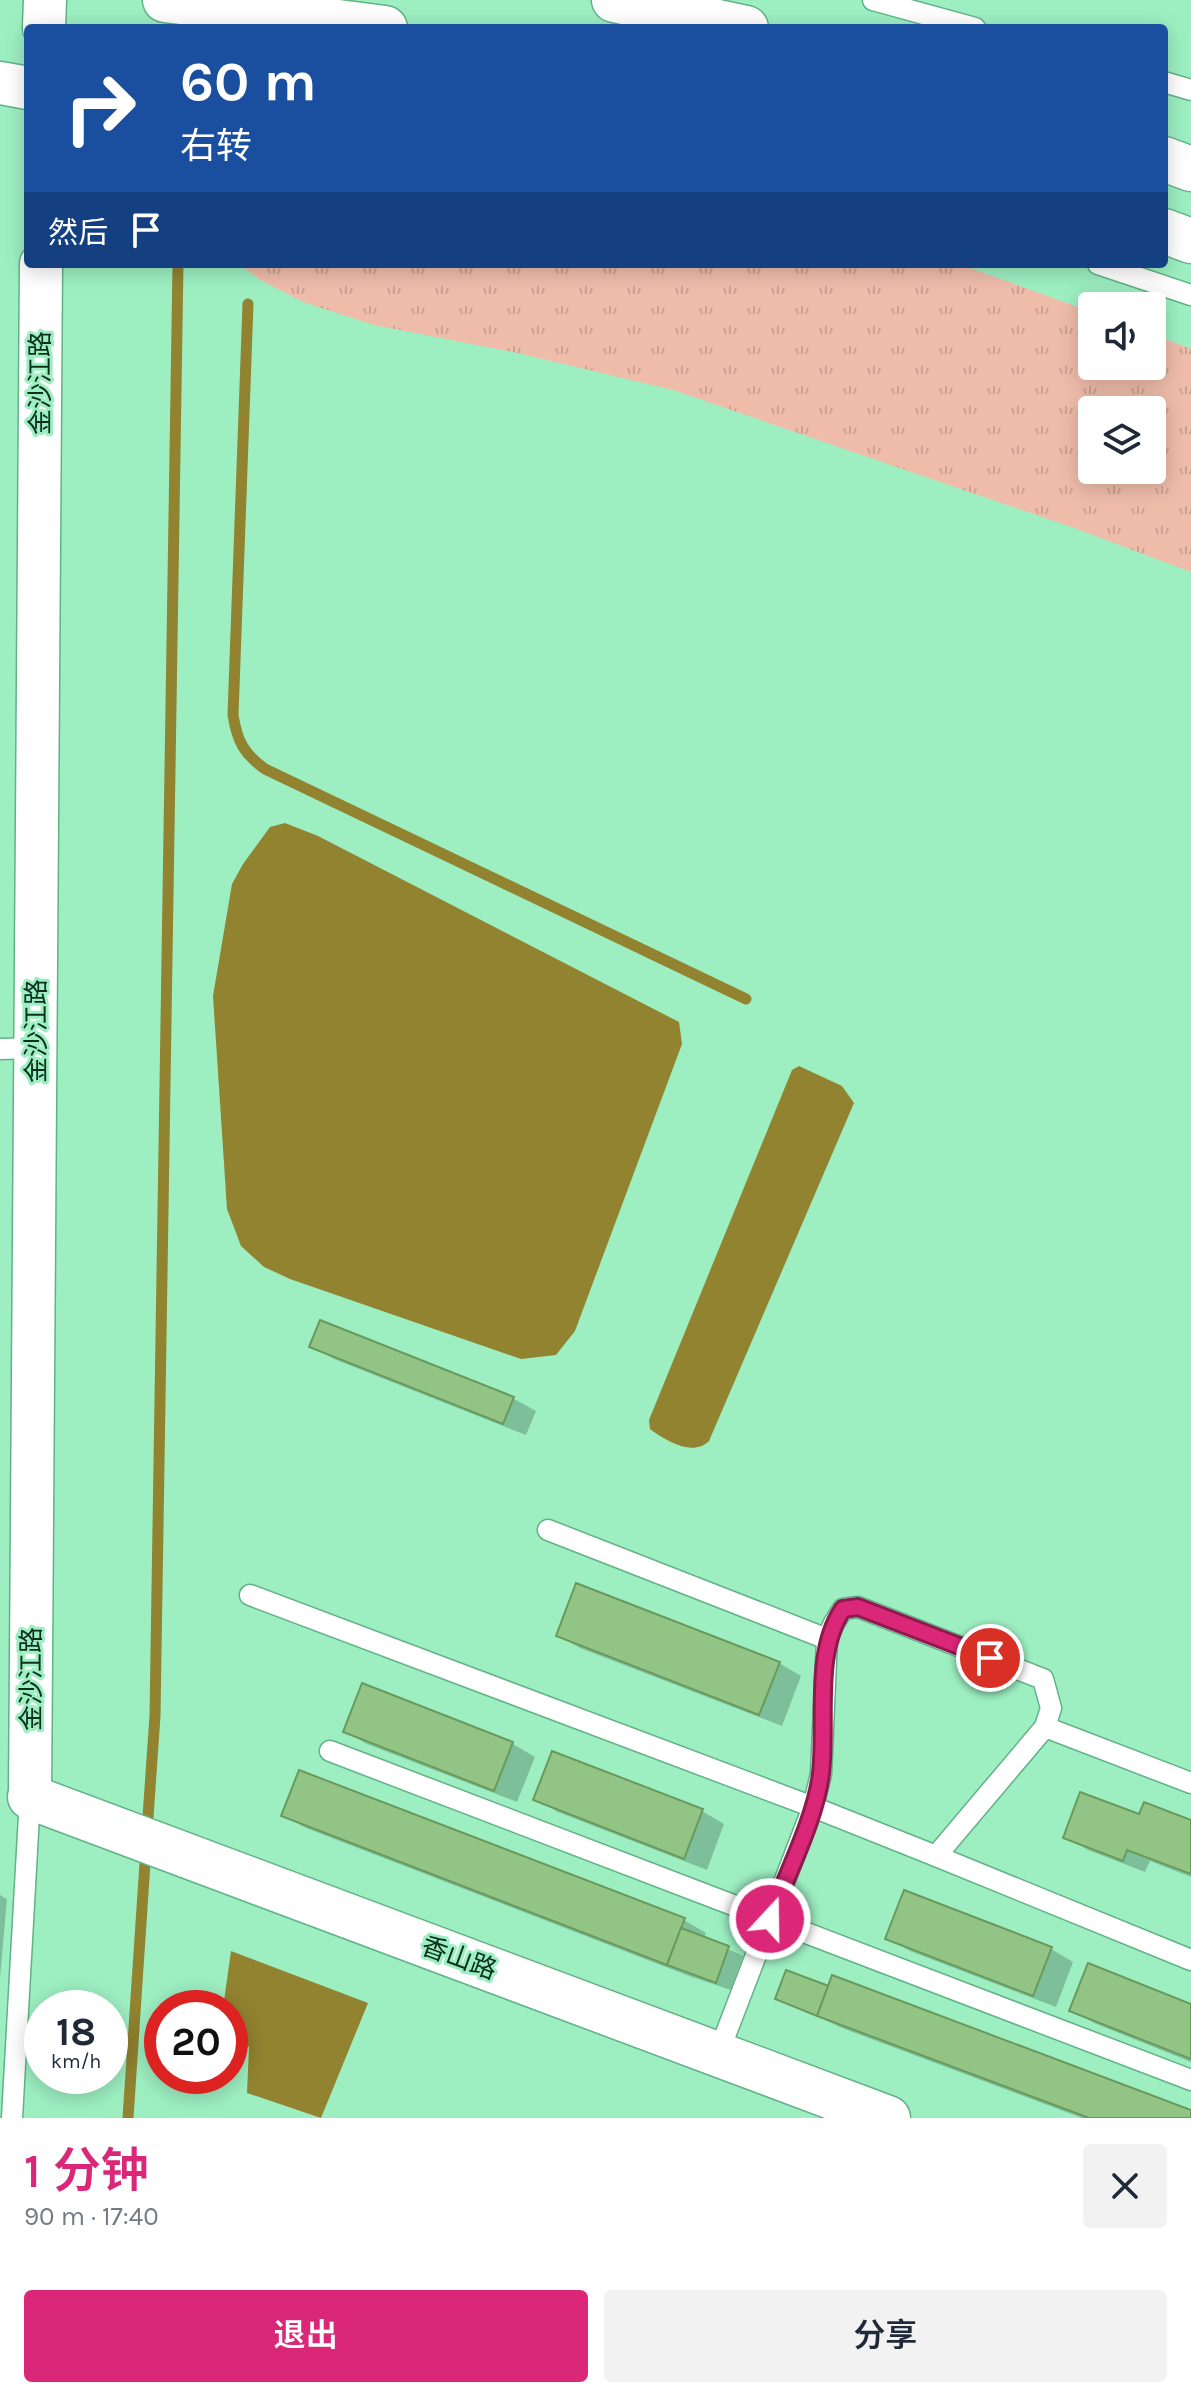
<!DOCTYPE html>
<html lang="zh">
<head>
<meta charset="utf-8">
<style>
	body { margin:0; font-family:Karla,"Noto Sans SC",sans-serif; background:#f2f2f3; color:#1f2937; height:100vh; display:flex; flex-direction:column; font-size:30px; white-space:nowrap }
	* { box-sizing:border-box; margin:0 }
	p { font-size:26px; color:#747a83 }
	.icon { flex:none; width:44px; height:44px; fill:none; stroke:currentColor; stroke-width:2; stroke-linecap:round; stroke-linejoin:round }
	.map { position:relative; height:2118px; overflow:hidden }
	.side { display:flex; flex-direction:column; background:#fff; flex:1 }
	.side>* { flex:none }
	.top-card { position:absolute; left:24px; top:24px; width:1144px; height:244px; border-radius:8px; box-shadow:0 4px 20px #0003; background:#1a4fa0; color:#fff; overflow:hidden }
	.fabs { position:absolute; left:1078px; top:292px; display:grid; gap:16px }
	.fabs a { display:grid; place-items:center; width:88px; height:88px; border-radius:8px; background:#fff; box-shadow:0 4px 20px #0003; font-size:40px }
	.speed { position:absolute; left:24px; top:1990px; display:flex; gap:16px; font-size:40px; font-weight:700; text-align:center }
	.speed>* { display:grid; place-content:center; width:104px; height:104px; border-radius:50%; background:#fff; box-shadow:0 4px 20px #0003; line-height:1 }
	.speed small { font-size:20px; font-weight:400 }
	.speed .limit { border:12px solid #d22; background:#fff; color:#111 }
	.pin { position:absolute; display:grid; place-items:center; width:68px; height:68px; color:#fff; margin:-34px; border:4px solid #fff; border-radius:50%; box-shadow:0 2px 8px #0007 }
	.me { position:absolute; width:88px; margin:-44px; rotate:21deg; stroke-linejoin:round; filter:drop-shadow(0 0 6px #0008) }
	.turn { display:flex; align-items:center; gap:28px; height:168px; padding:0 24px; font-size:36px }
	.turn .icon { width:104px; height:104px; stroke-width:2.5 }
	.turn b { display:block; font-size:56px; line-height:68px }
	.then { display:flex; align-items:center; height:76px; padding:0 24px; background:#0003; gap:16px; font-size:30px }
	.round { display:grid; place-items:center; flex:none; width:84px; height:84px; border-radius:8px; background:#f2f2f3 }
	.summary { display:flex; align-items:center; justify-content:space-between; height:136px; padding:0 24px }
	h1 { font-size:48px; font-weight:600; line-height:60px; color:#db2777 }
	.button { display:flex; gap:16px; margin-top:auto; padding:16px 24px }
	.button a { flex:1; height:92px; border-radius:8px; background:#db2777; color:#fff; font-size:32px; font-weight:600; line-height:92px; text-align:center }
	.button a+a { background:#f2f2f3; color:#1f2937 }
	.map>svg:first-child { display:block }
	.grass { fill:url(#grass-tufts); fill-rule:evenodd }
	.water { fill:#918330 }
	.shadow { fill:#0003 }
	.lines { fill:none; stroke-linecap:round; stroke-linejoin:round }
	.stream { stroke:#918330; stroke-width:11 }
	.building { fill:#92c585; stroke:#69995c; stroke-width:2 }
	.lane-casing { stroke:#61b287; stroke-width:23 }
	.street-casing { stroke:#61b287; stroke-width:45 }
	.secondary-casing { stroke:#61b287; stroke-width:47 }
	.primary-casing { stroke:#61b287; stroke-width:47 }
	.lane { stroke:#fff; stroke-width:20 }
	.street { stroke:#fff; stroke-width:42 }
	.secondary { stroke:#fff; stroke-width:44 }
	.primary { stroke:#fff; stroke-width:44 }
	.route-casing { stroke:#8e194d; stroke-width:20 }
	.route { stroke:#db2777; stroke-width:14 }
	.labels { text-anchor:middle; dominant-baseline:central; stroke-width:6; stroke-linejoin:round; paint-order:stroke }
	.street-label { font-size:26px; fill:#0c2f1e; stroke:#9defc2 }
</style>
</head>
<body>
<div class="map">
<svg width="1191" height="2118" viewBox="0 0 1191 2118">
	<defs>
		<pattern id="grass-tufts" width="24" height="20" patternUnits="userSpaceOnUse" patternTransform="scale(2)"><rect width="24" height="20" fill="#efbcaa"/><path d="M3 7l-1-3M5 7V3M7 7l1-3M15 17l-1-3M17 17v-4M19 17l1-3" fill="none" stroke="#cca292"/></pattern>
	</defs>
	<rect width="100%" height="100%" fill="#9defc2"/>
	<path class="grass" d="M238,264H959L1092,312V366H1152V334L1191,349V572L1074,528L673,390L513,352L374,325L303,302L259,279ZM1092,410H1152V470H1092Z"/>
	<g class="water">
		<path d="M285,823L318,836L679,1022L682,1044L575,1331L556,1355L521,1359L290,1279L264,1267L241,1246L227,1209L213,996L232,884L243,864L270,827Z"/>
		<path d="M799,1066L842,1086L854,1103L709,1441C693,1457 666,1441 650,1429L649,1420L792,1070Z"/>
		<path d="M231,1951L368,2003L321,2118L247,2093L249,2047L230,2037V2008H223Z"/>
	</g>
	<g class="shadow">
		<path d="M321,1322L514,1399L536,1411L526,1435L334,1359L312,1346Z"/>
		<path d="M558,1635L779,1663L801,1676L782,1726L580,1648Z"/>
		<path d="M363,1686L513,1744L535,1757L517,1802L367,1744L345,1731Z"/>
		<path d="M553,1753L702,1811L724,1824L707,1870L558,1812L536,1799Z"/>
		<path d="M284,1816L684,1920L706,1933L704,1938L743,1956L731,1990L689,1976L306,1828Z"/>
		<path d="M1140,1816L1191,1822V1877L1150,1861L1145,1872L1088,1850L1066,1837Z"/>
		<path d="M905,1893L1051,1949L1073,1962L1056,2007L910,1951L888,1938Z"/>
		<path d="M0,1895L7,1899L0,1978Z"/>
		<path d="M777,1998L1191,2112V2118H1082L842,2028Z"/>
		<path d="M1191,2006V2062L1094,2023L1072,2010Z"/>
	</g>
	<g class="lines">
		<g class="stream">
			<path d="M248,304L233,715C237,741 244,754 265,769L746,999"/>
			<path d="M147,1831L155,1716L178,264"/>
			<path d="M128,2118L146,1848"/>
		</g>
	</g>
	<g class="building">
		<path d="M320,1320L514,1397L503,1424L309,1347Z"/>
		<path d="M576,1583L780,1662L759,1715L556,1636Z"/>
		<path d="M362,1683L513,1742L494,1791L343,1732Z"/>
		<path d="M552,1751L703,1809L684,1859L533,1800Z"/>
		<path d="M299,1770L685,1918L667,1965L281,1816Z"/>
		<path d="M1080,1792L1139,1814L1144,1802L1191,1820V1874L1127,1850L1123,1861L1063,1838Z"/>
		<path d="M904,1890L1052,1947L1033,1996L885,1939Z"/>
		<path d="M681,1928L729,1946L716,1983L667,1965Z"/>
		<path d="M1088,1963L1191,2004V2059L1069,2011Z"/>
		<path d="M786,1970L829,1986L817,2016L775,1999Z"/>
		<path d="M832,1975L1191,2110V2118H1089L817,2016Z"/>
	</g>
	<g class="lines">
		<g class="lane-casing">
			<g id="lane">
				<path d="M873,0L975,28"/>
				<path d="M1164,82L1191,90"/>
				<path d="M1098,264L1191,295"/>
				<path d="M0,1049L36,1048"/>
				<path d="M548,1530L827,1639"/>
				<path d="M250,1595L813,1807L936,1856L1045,1727L1051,1708L1043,1679L858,1607L843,1609L834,1623L827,1639L821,1774L813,1807L718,2054"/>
				<path d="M1045,1727L1191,1783"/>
				<path d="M330,1751L1191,2080"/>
				<path d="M936,1856L1191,1960"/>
				<path d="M12,2118L30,1797"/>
			</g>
		</g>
		<g class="street-casing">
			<g id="street">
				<path d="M44,28L45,0"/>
				<path d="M0,83L28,88"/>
				<path d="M30,1797L41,264"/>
			</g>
		</g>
		<g class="secondary-casing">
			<path id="secondary" d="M30,1797L888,2118"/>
		</g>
		<g class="primary-casing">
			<g id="primary">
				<path d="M165,0L385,28"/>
				<path d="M614,0L746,28"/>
				<path d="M1164,159L1191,169"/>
				<path d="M1164,231L1191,241"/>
			</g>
		</g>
		<use href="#lane" class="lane"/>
		<use href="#street" class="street"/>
		<use href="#secondary" class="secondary"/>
		<use href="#primary" class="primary"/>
	</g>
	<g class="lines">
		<g class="route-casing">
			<path id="route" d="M770,1919C786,1876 816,1818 821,1773C827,1721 813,1653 843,1609L858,1607L990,1658"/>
		</g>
		<use href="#route" class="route"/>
	</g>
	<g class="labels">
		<g class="street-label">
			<text transform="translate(40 383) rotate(-90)">金沙江路</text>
			<text transform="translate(36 1031) rotate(-90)">金沙江路</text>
			<text transform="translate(31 1679) rotate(-90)">金沙江路</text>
			<text transform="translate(459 1958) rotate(20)">香山路</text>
		</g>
	</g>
</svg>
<div class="fabs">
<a><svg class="icon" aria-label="sound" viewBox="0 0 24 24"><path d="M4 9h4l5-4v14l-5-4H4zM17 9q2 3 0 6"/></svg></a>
<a><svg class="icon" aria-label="layers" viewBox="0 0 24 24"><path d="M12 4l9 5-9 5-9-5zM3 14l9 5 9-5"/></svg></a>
</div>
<div class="speed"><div>18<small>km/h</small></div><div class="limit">20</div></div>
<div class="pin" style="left:990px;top:1658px;background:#d93025"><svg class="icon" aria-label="arrive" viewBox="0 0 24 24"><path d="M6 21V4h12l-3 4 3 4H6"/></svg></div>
<svg class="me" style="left:770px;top:1919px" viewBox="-20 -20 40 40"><circle r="17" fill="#db2777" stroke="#fff" stroke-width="3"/><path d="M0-11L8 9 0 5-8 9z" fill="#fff"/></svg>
<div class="top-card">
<div class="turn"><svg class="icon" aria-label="right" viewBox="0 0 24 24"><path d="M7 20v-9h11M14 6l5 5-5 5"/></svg><div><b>60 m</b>右转</div></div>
<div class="then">然后<svg class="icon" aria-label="arrive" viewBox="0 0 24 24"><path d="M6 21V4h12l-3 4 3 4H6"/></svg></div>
</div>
</div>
<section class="side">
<div class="summary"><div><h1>1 分钟</h1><p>90 m · 17:40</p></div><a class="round"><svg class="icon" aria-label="close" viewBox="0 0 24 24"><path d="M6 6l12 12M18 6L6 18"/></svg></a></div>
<div class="button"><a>退出</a><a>分享</a></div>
</section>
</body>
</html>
